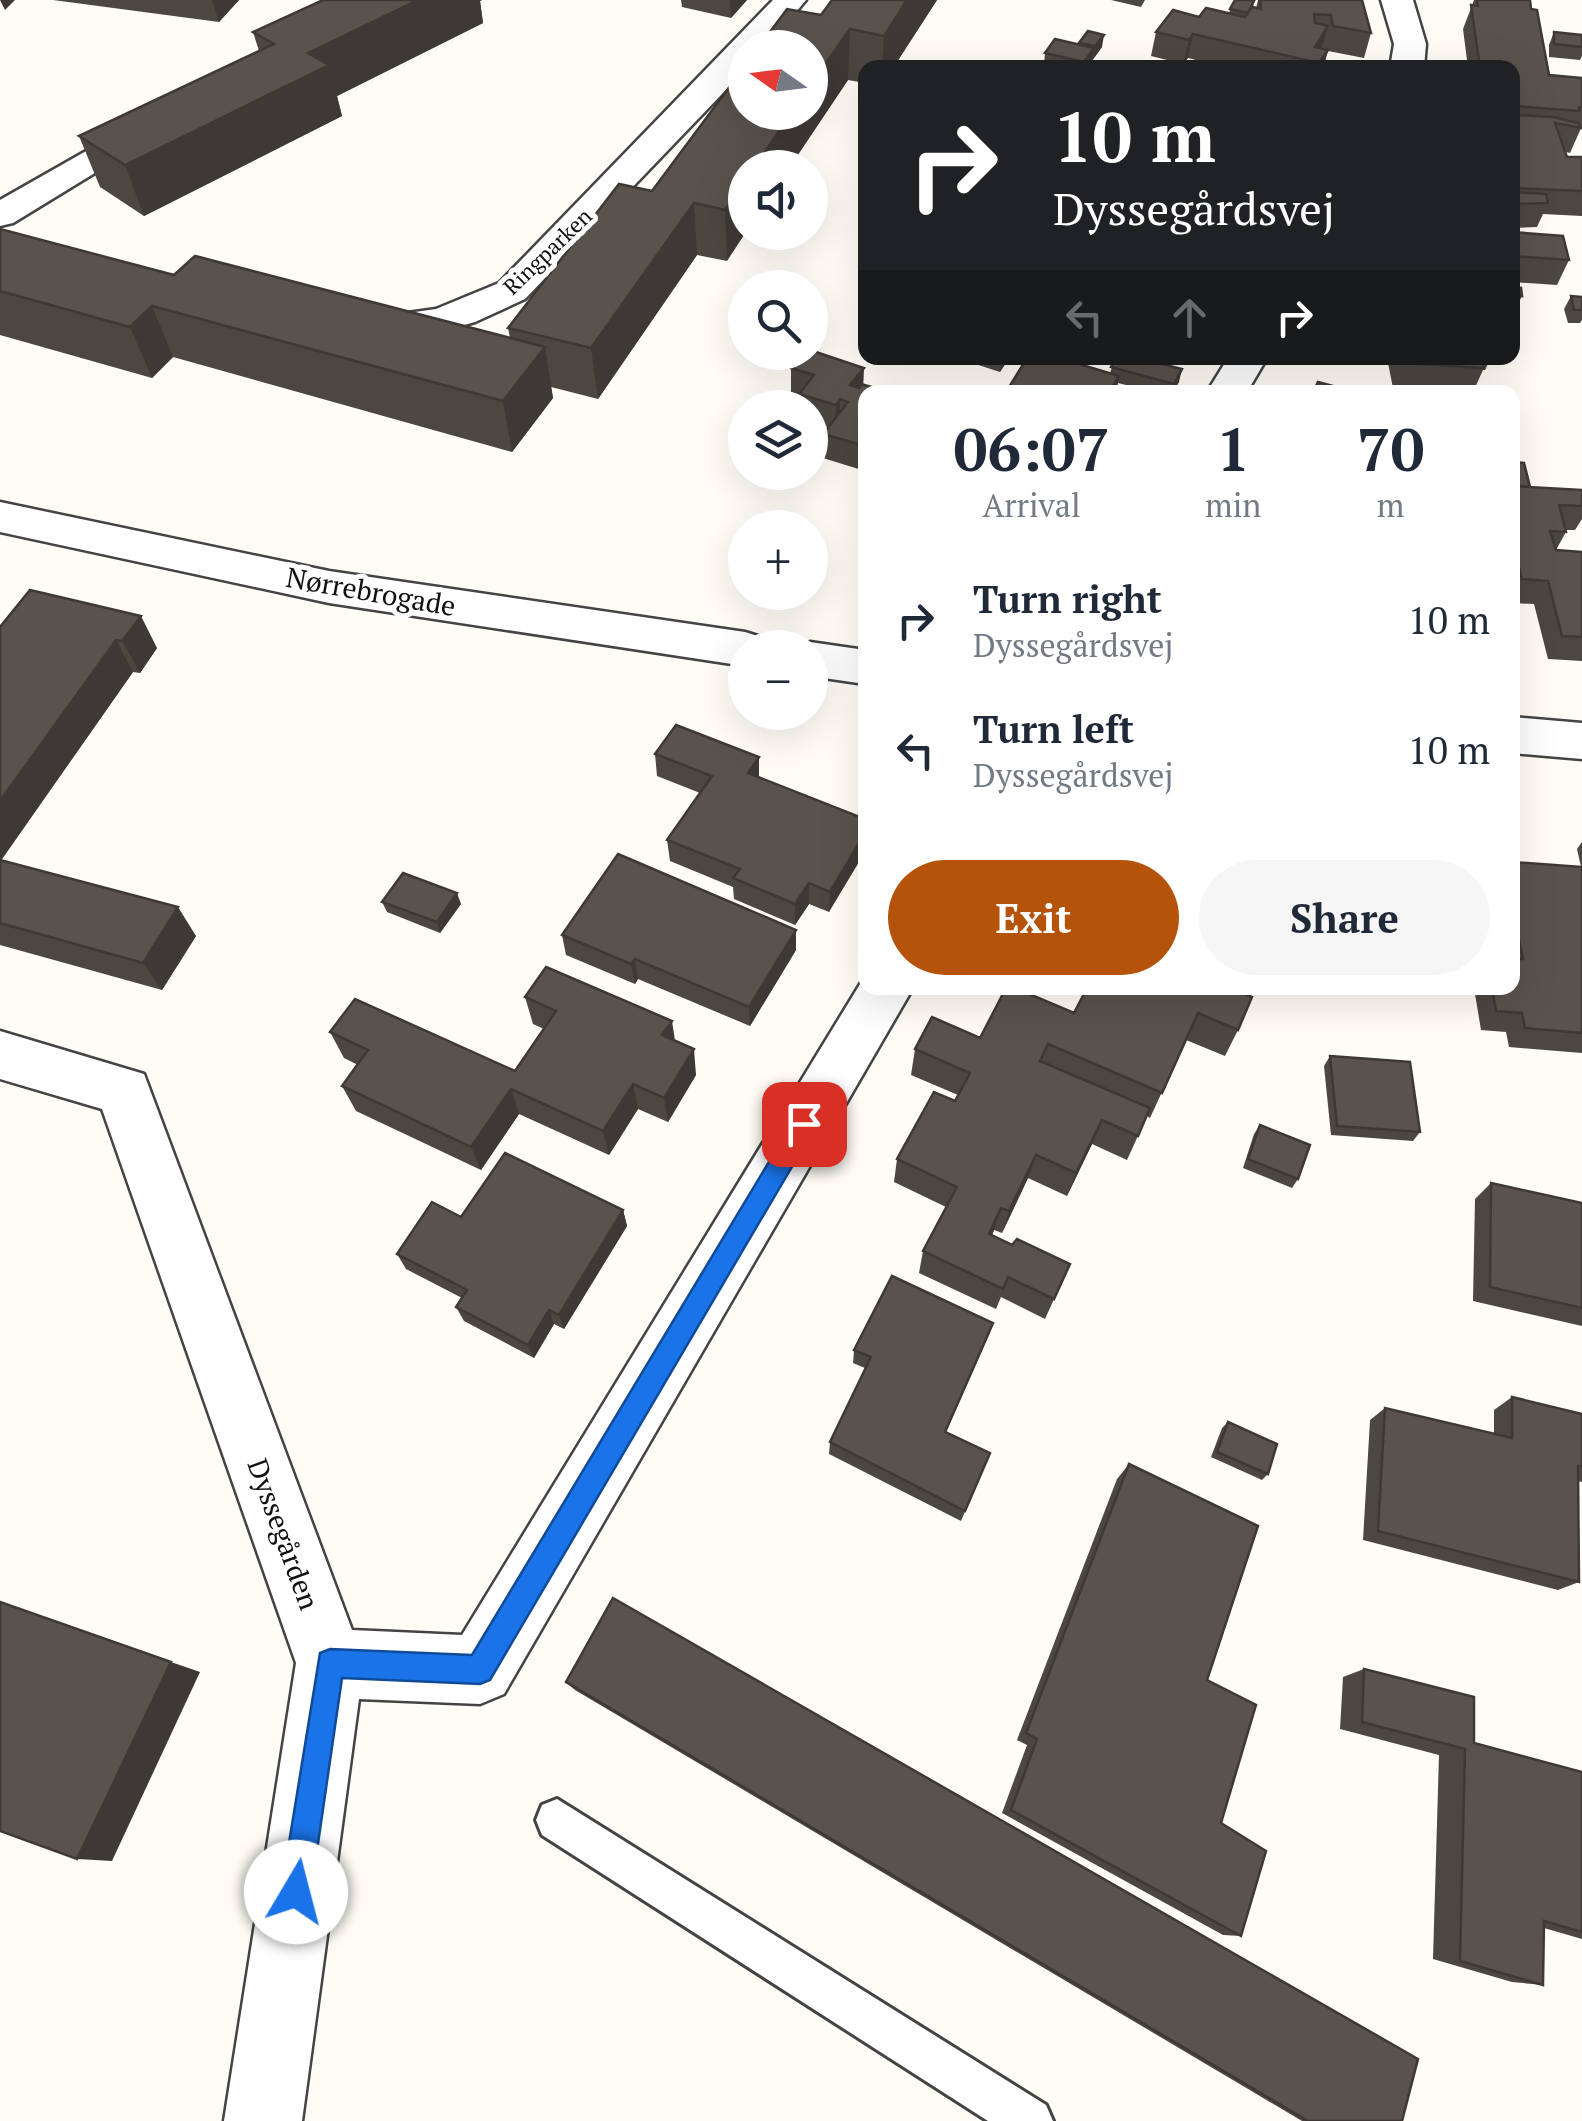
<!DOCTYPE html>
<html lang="en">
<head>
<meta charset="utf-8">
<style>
	body { margin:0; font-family:"PT Serif",serif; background:#f6f6f7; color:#1f2937; height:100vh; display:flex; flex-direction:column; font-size:38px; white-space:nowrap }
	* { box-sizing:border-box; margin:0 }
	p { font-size:32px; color:#747a83 }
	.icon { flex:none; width:55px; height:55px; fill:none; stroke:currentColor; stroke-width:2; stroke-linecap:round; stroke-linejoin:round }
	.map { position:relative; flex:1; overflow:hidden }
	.side { position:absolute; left:858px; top:385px; width:662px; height:610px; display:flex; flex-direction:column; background:#fff; border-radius:20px; box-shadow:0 10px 40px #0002 }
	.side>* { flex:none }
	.hud { position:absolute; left:858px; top:60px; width:662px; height:305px; border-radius:20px; box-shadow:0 10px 40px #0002; background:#202124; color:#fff; overflow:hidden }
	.needle { width:65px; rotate:284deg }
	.tools { position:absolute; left:728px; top:30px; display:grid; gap:20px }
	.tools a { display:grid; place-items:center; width:100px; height:100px; border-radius:50%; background:#fff; box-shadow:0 10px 40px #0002; font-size:50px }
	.pin { position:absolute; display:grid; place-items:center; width:85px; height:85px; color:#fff; margin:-42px; border-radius:20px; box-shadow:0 5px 15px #0006 }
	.me { position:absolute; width:110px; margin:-55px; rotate:8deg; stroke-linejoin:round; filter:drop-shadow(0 0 8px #0008) }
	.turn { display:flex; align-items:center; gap:35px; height:210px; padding:0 30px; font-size:45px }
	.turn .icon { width:130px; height:130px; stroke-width:2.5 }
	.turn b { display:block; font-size:70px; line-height:85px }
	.lanes { display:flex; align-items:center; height:95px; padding:0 30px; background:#0003; justify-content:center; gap:50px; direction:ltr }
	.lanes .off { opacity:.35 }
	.eta { display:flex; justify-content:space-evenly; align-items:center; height:170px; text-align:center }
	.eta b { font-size:60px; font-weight:600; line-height:70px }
	.cta { display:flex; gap:20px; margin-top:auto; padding:20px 30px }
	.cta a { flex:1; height:115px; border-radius:60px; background:#b45309; color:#fff; font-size:40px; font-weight:600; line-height:115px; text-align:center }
	.cta a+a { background:#f6f6f7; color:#1f2937 }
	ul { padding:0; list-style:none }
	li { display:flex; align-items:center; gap:30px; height:130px; padding:0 30px }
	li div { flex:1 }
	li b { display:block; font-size:38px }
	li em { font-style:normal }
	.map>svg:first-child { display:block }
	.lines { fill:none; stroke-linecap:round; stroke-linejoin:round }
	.service-casing { stroke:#444; stroke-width:6 }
	.minor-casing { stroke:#444; stroke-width:5 }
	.tertiary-casing { stroke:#444; stroke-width:5 }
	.service { fill:#fff; fill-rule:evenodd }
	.minor { fill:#fff; fill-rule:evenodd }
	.tertiary { fill:#fff; fill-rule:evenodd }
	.wall { fill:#4d4742 }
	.shaded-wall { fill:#3f3936 }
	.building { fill:#5a524d; stroke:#3f3936; stroke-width:2.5 }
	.route { fill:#1a73e8; stroke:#114b97; stroke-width:2.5 }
	.labels { text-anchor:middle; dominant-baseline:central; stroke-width:10; stroke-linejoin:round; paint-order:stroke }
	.far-street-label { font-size:22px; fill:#111; stroke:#fff }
	.street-label { font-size:28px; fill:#111; stroke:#fff }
</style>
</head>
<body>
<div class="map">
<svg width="1582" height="2121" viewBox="0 0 1582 2121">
	<rect width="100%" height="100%" fill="#fffdf5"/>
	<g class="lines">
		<g class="service-casing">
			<path id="service" d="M557,1799L1046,2105L1053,2121H988L542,1835L536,1820L542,1805Z"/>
		</g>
		<g class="minor-casing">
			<g id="minor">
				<path d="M773,0H806L766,48H745V70L525,299L475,322L428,335L372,340L358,336L353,328L358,320L436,309L499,283Z"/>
				<path d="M1381,0H1413L1426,44L1424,68H1390L1394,44Z"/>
				<path d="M153,113L165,116L170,123L165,130L13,223L0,226V200Z"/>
				<path d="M1228,358H1267L1247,392H1207Z"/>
				<path d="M865,976V988H913L504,1694L480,1704L359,1699L302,2121H224L296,1663L102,1109L0,1079V1031L144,1074L352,1630L462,1635Z"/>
			</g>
		</g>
		<g class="tertiary-casing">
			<g id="tertiary">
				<path d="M0,502L329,571L745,632L761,637L767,648H745V666L329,603L0,532Z"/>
				<path d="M810,642L865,650V684L810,676V648H793Z"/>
				<path d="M1512,717L1582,723V759L1512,753Z"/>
			</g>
		</g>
		<use href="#service" class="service"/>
		<use href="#minor" class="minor"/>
		<use href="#tertiary" class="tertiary"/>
	</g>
	<g class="wall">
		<path d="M53,0H239L219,22Z"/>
		<path d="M323,0H482L480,1L483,23L337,96L342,116L144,216L100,187L79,136L259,51L253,32Z"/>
		<path d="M681,0H747L731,18L682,7Z"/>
		<path d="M832,0H937L893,68H865V83L848,80L789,168H745L727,261L697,255L598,399L551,387L553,398L512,452L173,357L152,378L0,335V229L174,275L510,338L508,328L652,191L821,15Z"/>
		<path d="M1111,0H1145L1141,7Z"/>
		<path d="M1258,0H1362L1371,33L1364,58L1328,51L1323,68H1228L1188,58L1183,64L1151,56L1156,32L1199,17L1229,14L1230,9L1254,1L1253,8H1256Z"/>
		<path d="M1474,0H1530L1549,75L1582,78V126L1570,153L1566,152L1567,157H1582V216L1543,214L1537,227L1512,228V68H1468L1463,29Z"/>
		<path d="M1554,32L1582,35V56L1580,60L1549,57V45Z"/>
		<path d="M1079,43L1102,47L1087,68H1053L1044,65L1045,53L1079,45Z"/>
		<path d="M1512,232L1569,260L1557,285L1512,282Z"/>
		<path d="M1512,287L1522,296L1516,308H1512Z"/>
		<path d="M1571,296L1582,297V320L1580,323H1568L1564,309Z"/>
		<path d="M966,358H1009L1000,372L966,361Z"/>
		<path d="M1102,358H1168L1164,364L1179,382L1173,392H1154L1118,383L1116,392H1006L1110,373L1114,361Z"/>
		<path d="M1387,358H1491L1485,370H1483L1473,392L1420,389V392H1372L1374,387L1393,388Z"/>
		<path d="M791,368L863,384L865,392V471L823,458V434L828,427L810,421V408H799V395L791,392Z"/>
		<path d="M1512,462L1530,487L1582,490V519L1575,530H1565L1566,532L1556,550L1582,552V661L1548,659L1534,604L1512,603Z"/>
		<path d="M30,590L157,648L140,673L133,672L1,860L196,936L162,990L0,945V627Z"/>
		<path d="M655,754L759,757V778L865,819L829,912L809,904L795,925L734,899L733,887L670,861L667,840L700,793L657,776Z"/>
		<path d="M1582,842V1053L1509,1047L1506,1032L1481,1030L1474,988H1512V862L1581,867L1577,849Z"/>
		<path d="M382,902L461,904L440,933L387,912Z"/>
		<path d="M562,935L796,950L750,1026L638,979L635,984L566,955Z"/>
		<path d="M1229,988L1238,1030L1225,1056L1186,1040L1150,1118L1147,1116L1127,1160L1092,1144L1067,1196L1028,1178L1002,1233L994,1230L992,1236L1012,1245L1070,1264L1045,1319L1001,1297L996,1309L919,1273L923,1251L946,1207L894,1182L897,1159L955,1101L958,1095L911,1075L915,1049L980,1038L1074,1013Z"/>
		<path d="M525,997L675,1041L696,1075L668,1122L638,1109L609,1155L519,1114L481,1170L356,1111L342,1086L358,1065L344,1058L330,1032L515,1071L544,1029L533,1024Z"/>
		<path d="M1330,1056L1420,1132L1413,1141L1331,1135L1324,1066Z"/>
		<path d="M1260,1125L1298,1179L1292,1188L1243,1168L1254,1134Z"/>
		<path d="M1491,1183L1582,1203V1326L1473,1301L1475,1199Z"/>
		<path d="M623,1210L627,1226L564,1329L554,1324L534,1358L464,1321L456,1307L462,1298L406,1269L397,1254L461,1217Z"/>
		<path d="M993,1323L946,1432L990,1453L961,1521L829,1454L830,1442L865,1368L853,1363L854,1350Z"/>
		<path d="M1512,1397L1582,1414V1482L1578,1481L1579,1582L1558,1590L1363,1540L1370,1420L1385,1408L1494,1434V1410Z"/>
		<path d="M1228,1422L1268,1474L1262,1480L1211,1457L1222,1428Z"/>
		<path d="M1129,1464L1207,1680L1221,1823L1241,1936L1223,1935L1002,1813L1027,1745L1017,1740L1117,1479Z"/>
		<path d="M1364,1669L1474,1743L1582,1772V1939L1544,1928L1543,1985L1512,1982L1433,1959L1439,1755L1340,1729L1343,1677Z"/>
		<path d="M566,1682L1402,2121H1302L575,1690Z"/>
	</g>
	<g class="shaded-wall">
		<path d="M0,0H15L5,10Z"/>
		<path d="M212,0H239L219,22Z"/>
		<path d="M418,0H482L480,1L483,23L337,96L342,116L144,216L125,165L308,53Z"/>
		<path d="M730,0H747L731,18Z"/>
		<path d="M907,0H937L893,68H882L884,36Z"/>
		<path d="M1328,26L1321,50L1315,47Z"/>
		<path d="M850,29L848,80L789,168H754L792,112H810V86Z"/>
		<path d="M1193,34L1188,58L1183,64L1189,40Z"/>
		<path d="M1104,35L1102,47L1093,59L1095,46Z"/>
		<path d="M1094,48L1092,61L1087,68H1083L1084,62Z"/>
		<path d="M1328,50L1323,68H1318L1319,63Z"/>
		<path d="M745,181L746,232L727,261L725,210Z"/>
		<path d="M694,203L697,255L598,399L591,348Z"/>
		<path d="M152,306L173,357L152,378L130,327Z"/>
		<path d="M545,347L553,398L512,452L503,401Z"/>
		<path d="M1002,358H1009L1000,372L1002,359Z"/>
		<path d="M864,368L863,392L850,385Z"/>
		<path d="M1182,369L1179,382L1172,392L1174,384Z"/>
		<path d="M1119,376L1116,392H1109Z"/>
		<path d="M840,399L839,424L835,430L836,405Z"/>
		<path d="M141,616L157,648L140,673L122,641Z"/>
		<path d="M116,640L133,672L0,862V801Z"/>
		<path d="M759,757V779L748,773Z"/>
		<path d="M865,833V852L829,912L830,892Z"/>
		<path d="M809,883V904L795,925V904Z"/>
		<path d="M457,893L461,904L440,933L437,922Z"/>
		<path d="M178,907L196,936L162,990L143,963Z"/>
		<path d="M796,930V950L750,1026L749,1007Z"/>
		<path d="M635,959L638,979L635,984L631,964Z"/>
		<path d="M672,1021L676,1047L662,1035Z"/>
		<path d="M694,1049L696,1075L668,1122L664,1098Z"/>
		<path d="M633,1084L638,1109L609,1155L603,1131Z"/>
		<path d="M511,1089L519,1114L481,1170L471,1147Z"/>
		<path d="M1102,1120L1092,1144L1067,1196L1076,1173Z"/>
		<path d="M1036,1155L1028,1178L1002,1233L1009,1211Z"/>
		<path d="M1001,1208L994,1230L982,1256L989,1234Z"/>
		<path d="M623,1210L627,1226L564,1329L559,1315Z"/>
		<path d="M549,1310L554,1324L534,1358L528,1345Z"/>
		<path d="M993,1323L988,1337L941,1443L945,1432Z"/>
		<path d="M171,1662L200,1672L112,1861L77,1859Z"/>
	</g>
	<g class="building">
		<path d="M323,0H418L308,53L329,65L125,165L79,136L274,44L253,32Z"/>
		<path d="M832,0H907L884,36L850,29L810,86V48H758L787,9L821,15Z"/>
		<path d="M1235,0H1249L1254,1L1248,13L1230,9Z"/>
		<path d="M1260,0H1362L1371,33L1333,26L1331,15L1314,14L1315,23L1328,26L1315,47L1328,50L1319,63L1193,34L1189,40L1156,32L1173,10L1199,17L1206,8L1245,17L1252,7L1261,9Z"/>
		<path d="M1477,0H1530L1531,9L1537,10L1549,75L1582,78V107H1579V111L1516,106L1512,103V68H1480L1471,5L1478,6Z"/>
		<path d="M1088,31L1104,35L1095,46L1079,43Z"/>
		<path d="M1554,32L1582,35V47L1554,44Z"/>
		<path d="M1055,39L1094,48L1084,62L1045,53Z"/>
		<path d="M745,66V112H792L754,168H745V181L725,210L694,203L591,348L508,328L619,184L652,191Z"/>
		<path d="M1512,115L1553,117L1578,123L1581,128L1555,123L1567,157H1582V191L1512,188Z"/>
		<path d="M1512,192L1546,194L1548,203L1512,204Z"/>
		<path d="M0,229L174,275L195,256L545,347L503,401L152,306L130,327L0,291Z"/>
		<path d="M1512,232L1563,236L1569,260L1512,256Z"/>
		<path d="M1512,287L1521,288L1522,296L1512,295Z"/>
		<path d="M1571,296L1582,297V310H1574Z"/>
		<path d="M810,350L864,368L850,385L859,388L861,384L889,392H865V446L823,434L848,402L840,399L836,405L799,394L814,375L791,368L804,352H810Z"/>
		<path d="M1027,358H1059L1119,376L1109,392H1006Z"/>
		<path d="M1116,358H1138L1182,369L1174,384L1111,367Z"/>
		<path d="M1401,358H1481L1484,368L1402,363Z"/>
		<path d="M1318,382L1355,392H1313Z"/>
		<path d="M1374,387L1420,389V392H1375Z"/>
		<path d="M1512,462L1524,463L1530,487L1512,486Z"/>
		<path d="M1512,486L1582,490V506L1559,505L1566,532L1550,531L1556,550L1582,552V637L1562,636L1548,581L1522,579L1512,540Z"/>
		<path d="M30,590L141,616L122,641L116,640L0,801V627Z"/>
		<path d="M676,725L759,757L748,773L865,819V833L830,892L809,883L795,904L733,878L740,869L667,840L712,776L655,754Z"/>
		<path d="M618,854L796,930L749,1007L635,959L631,964L562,935Z"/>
		<path d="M0,860L178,907L143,963L0,923Z"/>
		<path d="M1512,862L1582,867V1033L1525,1028L1522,1013L1496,1011L1492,988H1512V959H1523L1512,905Z"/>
		<path d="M403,873L457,893L437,922L382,902Z"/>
		<path d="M546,967L672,1021L662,1035L694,1049L664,1098L633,1084L603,1131L511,1089L471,1147L342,1086L368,1050L330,1032L355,999L515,1071L556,1011L525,997Z"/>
		<path d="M1006,988H1015L1074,1013L1087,988H1229L1252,997L1238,1030L1198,1013L1162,1093L1048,1044L1040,1061L1150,1108L1138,1136L1102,1120L1076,1173L1036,1155L1009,1211L1001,1208L989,1234L1012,1245L1017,1239L1070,1264L1054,1299L1008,1277L1003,1289L923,1251L957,1187L897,1159L934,1092L955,1101L970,1073L915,1049L932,1017L980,1038Z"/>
		<path d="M1330,1056L1410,1062L1420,1132L1337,1126Z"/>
		<path d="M1260,1125L1310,1145L1298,1179L1248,1159Z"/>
		<path d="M505,1153L623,1210L559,1315L549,1310L528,1345L456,1307L467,1290L397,1254L432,1202L461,1217Z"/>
		<path d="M1491,1183L1582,1203V1308L1490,1287Z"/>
		<path d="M892,1276L993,1323L945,1432L990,1453L965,1511L830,1442L871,1357L854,1350Z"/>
		<path d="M1512,1397L1582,1414V1466H1578L1579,1582L1378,1531L1385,1408L1512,1438Z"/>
		<path d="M1228,1422L1277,1444L1268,1474L1217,1452Z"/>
		<path d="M1129,1464L1258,1526L1207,1680L1256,1705L1221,1823L1266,1851L1241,1936L1011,1810L1037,1739L1026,1733Z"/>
		<path d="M613,1598L1418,2059L1402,2121H1308L566,1682Z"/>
		<path d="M0,1602L171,1662L77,1859L0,1831Z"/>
		<path d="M1364,1669L1474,1697V1743L1582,1772V1932L1544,1921L1543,1985L1460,1961L1465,1749L1362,1722Z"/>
	</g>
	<path class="route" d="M804,1114L816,1124L813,1131L490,1680L480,1684L342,1678L311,1892L307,1903L296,1907L286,1903L281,1892L320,1653L330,1649L472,1655L796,1117Z"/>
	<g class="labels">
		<g class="far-street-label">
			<text transform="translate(547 251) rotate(-44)">Ringparken</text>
		</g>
		<g class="street-label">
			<text transform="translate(371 591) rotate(10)">Nørrebrogade</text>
			<text transform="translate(284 1534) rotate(70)">Dyssegården</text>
		</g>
	</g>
</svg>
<div class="tools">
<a><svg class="needle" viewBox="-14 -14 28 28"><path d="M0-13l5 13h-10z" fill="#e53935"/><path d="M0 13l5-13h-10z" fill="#747a83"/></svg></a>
<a><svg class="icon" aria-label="sound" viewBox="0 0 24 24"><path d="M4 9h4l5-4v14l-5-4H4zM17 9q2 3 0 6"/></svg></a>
<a><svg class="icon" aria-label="search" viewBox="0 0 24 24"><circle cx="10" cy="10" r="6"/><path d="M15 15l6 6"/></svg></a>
<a><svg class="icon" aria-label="layers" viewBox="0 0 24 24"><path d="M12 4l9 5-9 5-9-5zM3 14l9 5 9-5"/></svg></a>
<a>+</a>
<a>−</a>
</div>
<div class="pin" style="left:804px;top:1124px;background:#d93025"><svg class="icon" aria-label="arrive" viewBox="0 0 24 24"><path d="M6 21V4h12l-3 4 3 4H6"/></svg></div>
<svg class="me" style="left:296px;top:1892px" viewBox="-20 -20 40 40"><circle r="19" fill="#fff"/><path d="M0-13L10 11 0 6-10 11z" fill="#1a73e8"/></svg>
<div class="hud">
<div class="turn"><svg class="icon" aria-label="right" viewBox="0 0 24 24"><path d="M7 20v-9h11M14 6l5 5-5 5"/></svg><div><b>10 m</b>Dyssegårdsvej</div></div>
<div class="lanes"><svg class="icon off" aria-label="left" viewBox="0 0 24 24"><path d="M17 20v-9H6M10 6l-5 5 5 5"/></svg><svg class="icon off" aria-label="ahead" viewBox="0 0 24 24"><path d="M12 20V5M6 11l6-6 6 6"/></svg><svg class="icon" aria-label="right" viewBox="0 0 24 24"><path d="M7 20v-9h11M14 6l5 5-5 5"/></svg></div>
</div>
<section class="side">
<div class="eta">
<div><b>06:07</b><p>Arrival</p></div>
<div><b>1</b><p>min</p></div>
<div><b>70</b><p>m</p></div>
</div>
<ul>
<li><svg class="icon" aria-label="right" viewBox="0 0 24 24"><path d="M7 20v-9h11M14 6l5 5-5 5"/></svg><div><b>Turn right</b><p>Dyssegårdsvej</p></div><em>10 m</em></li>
<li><svg class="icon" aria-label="left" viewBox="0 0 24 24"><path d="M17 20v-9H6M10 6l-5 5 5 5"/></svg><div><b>Turn left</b><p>Dyssegårdsvej</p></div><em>10 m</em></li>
</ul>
<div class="cta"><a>Exit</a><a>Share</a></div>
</section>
</div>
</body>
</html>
